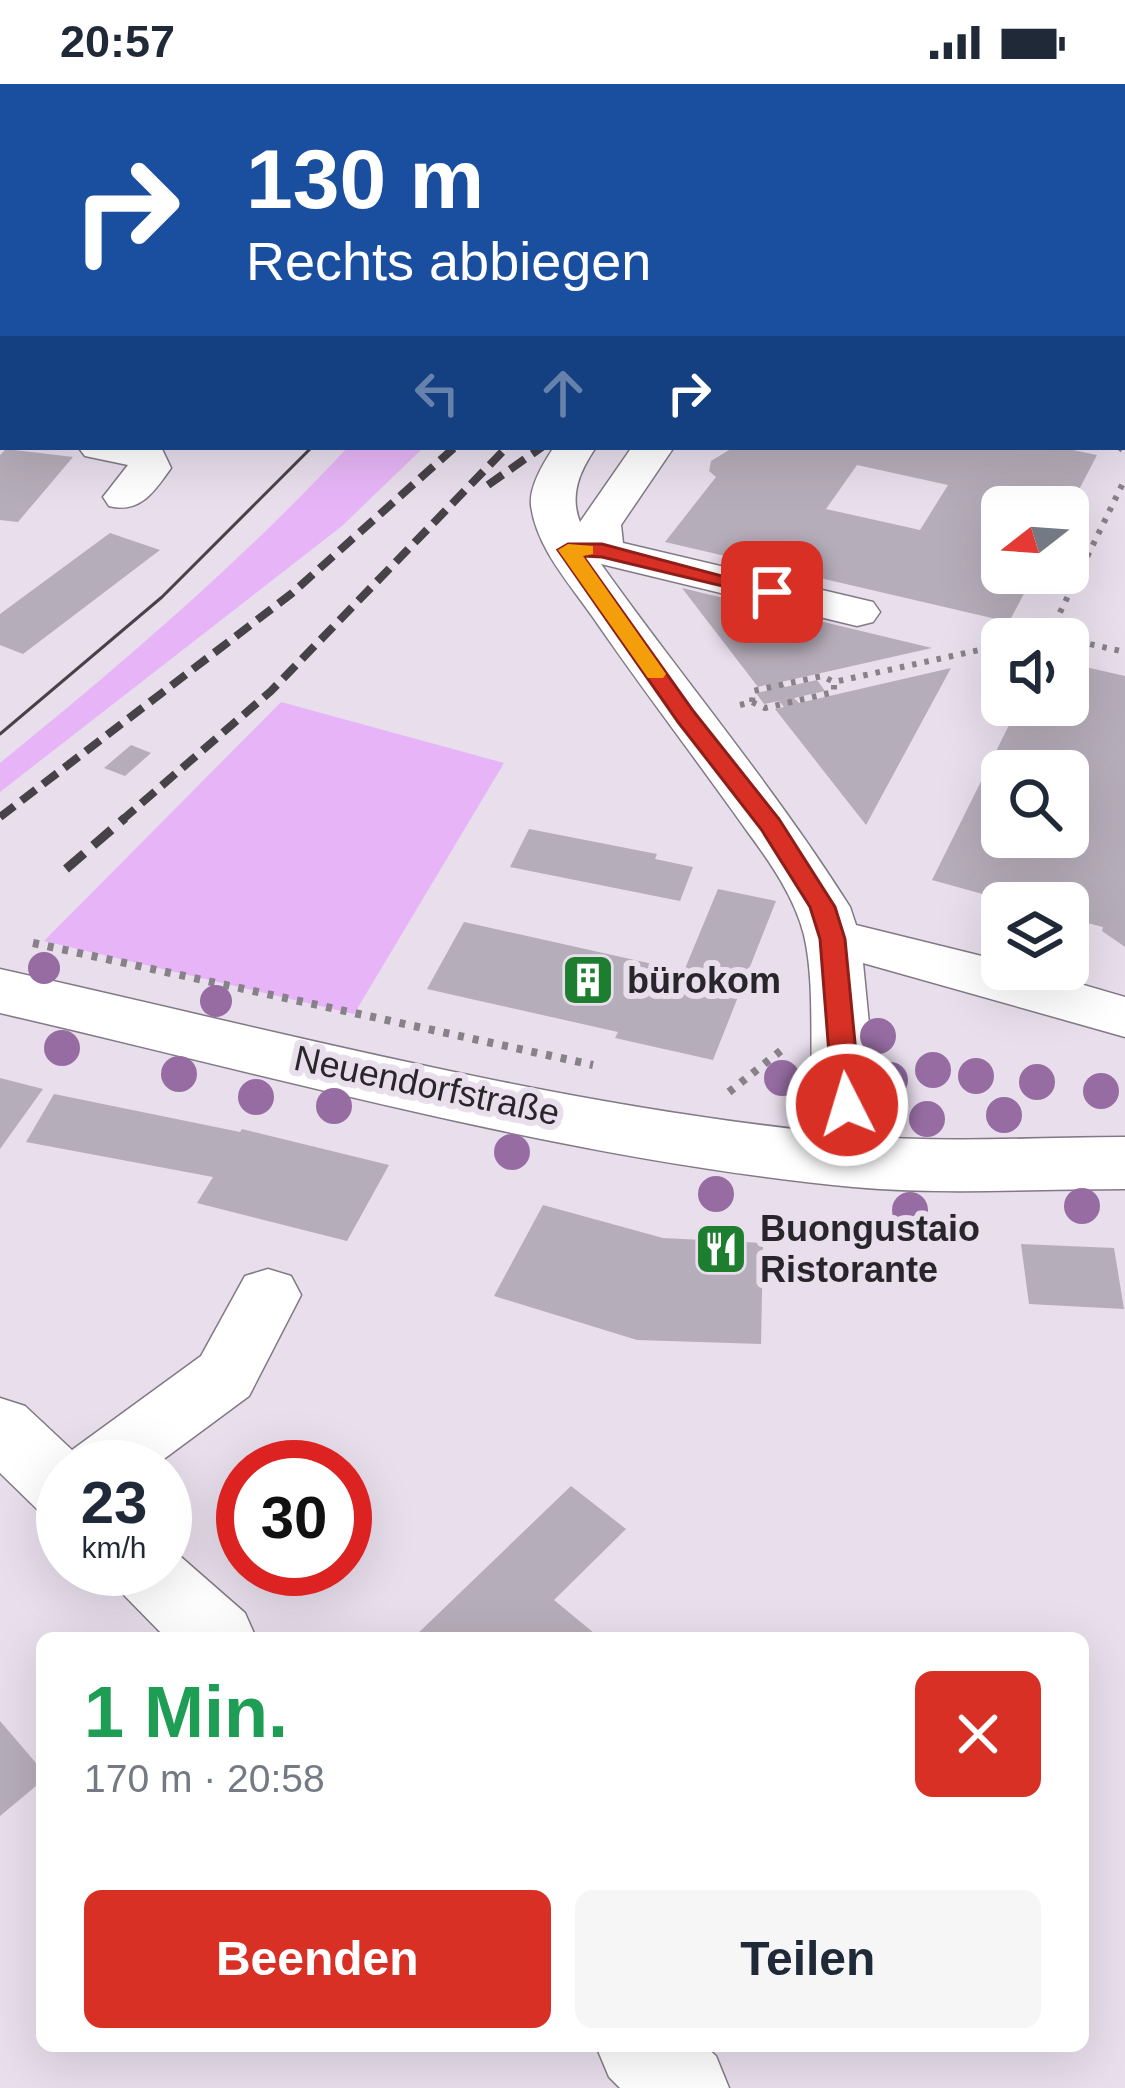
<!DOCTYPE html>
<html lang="de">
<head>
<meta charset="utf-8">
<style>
	body { margin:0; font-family:Helvetica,sans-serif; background:#f6f6f7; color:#1f2937; height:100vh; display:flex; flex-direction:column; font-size:45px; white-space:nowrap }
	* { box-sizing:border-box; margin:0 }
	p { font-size:39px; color:#747a83 }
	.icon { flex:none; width:66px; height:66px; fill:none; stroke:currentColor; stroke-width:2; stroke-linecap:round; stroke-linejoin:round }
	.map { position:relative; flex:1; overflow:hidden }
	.details { position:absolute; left:36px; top:1548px; width:1053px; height:420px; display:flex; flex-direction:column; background:#fff; border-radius:18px; box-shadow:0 12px 48px #0002 }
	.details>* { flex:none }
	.guide { position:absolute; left:0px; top:0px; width:1125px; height:366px; box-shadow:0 12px 48px #0002; background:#1a4fa0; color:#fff; overflow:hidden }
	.needle { width:78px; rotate:253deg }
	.tools { position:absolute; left:981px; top:402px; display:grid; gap:24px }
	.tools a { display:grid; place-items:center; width:108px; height:108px; border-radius:18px; background:#fff; box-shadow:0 12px 48px #0002; font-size:60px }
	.speed { position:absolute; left:36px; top:1356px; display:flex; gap:24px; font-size:60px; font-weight:700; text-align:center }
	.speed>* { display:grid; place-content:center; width:156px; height:156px; border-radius:50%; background:#fff; box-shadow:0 12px 48px #0002; line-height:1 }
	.speed small { font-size:30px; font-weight:400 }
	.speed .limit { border:18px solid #d22; background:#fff; color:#111 }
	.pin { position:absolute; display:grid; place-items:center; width:102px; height:102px; color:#fff; margin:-51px; border-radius:24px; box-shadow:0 6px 18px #0006 }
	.me { position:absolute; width:132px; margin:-66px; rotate:355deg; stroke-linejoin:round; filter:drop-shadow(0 0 9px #0008) }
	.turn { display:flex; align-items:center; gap:42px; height:252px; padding:0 48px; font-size:54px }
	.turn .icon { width:156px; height:156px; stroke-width:2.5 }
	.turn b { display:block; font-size:84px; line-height:102px }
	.lanes { display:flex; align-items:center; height:114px; padding:0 48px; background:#0003; justify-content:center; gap:60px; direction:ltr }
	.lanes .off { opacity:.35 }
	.round { display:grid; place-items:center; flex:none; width:126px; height:126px; border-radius:18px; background:#f6f6f7 }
	.summary { display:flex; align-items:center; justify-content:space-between; height:204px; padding:0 48px }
	h1 { font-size:72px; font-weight:800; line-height:90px; color:#1e9e55 }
	.action { display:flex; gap:24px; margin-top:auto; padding:24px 48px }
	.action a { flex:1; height:138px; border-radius:18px; background:#d93025; color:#fff; font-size:48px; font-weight:800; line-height:138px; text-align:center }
	.action a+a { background:#f6f6f7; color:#1f2937 }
	.status { display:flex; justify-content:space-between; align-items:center; height:84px; padding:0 60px; background:#fff; direction:ltr }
	.status svg { height:33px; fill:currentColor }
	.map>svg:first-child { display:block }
	.green { fill:#e7b5f7 }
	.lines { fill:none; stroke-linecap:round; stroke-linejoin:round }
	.stream { fill:#7f5a8b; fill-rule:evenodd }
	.building { fill:#b6adba; fill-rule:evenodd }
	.minor-casing { stroke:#827985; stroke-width:3 }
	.major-casing { stroke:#827985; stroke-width:3 }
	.path-far1 { stroke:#87818a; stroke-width:6; stroke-dasharray:4.5 8; stroke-linecap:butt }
	.path { stroke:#87818a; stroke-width:8; stroke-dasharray:6 9; stroke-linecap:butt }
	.minor { fill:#fff; fill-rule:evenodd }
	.major { fill:#fff; fill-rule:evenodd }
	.tram { stroke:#464248; stroke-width:3 }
	.rail-far1 { stroke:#464248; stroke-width:8; stroke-dasharray:18 9; stroke-linecap:butt }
	.rail { stroke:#464248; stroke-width:9; stroke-dasharray:24 12; stroke-linecap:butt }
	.tree { fill:#966ca2 }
	.route { fill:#d93025; stroke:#8d1f18; stroke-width:3 }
	.slow { fill:#f59e0b }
	.labels { text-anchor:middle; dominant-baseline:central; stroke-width:12; stroke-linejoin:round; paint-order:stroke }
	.poi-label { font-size:36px; font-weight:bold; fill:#29262b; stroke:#e8deec; text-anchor:start }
	.street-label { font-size:36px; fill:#29262b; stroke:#e8deec }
</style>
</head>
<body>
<div class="status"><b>20:57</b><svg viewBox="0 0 49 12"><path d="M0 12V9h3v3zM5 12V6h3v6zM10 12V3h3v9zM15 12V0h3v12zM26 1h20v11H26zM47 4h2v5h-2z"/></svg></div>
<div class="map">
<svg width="1125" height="2004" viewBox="0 0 1125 2004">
	<rect width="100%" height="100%" fill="#e8deec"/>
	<g class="green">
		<path d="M348,363H424L342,442L0,708V679C123,579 240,479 348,363Z"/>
		<path d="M281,618L504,679L354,930L44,857Z"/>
	</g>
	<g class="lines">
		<g class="stream">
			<path d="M96,0L90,3H76L82,0Z"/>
			<rect x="0" y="19" width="3" height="6"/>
		</g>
	</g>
	<g class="building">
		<path d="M734,363H1058L1097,371L1070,423H1002V489H1035L1009,538L665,458L716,393L709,387L711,377ZM857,381L948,401L920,446L826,425Z"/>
		<path d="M6,365L73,373L18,438L0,436V371Z"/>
		<path d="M110,449L160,466L23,570L0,561V530Z"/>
		<path d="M682,504L932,564L781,598L785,603L817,596L825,607L794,614L799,619L951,584L866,741L775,625L784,623L779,617L764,620L756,609L770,606L766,601L758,603Z"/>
		<path d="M1068,579L1125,592V863L1102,847L1103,843L1068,834V819H1015L932,796L1019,621H1068ZM1002,687H1068V753H1002Z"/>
		<path d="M131,661L151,669L125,692L104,684Z"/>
		<path d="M529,745L657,770L655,775L693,783L680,817L510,783Z"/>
		<path d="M718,805L776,817L713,976L615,954L618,948L427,905L464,838L684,887Z"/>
		<path d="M0,994L43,1005L0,1065Z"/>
		<path d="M54,1010L240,1048L242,1045L389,1081L347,1157L197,1119L213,1093L26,1058Z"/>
		<path d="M543,1121L663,1154L763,1159L761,1260L637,1256L494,1212Z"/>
		<path d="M1021,1160L1114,1164L1124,1225L1029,1220Z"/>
		<path d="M571,1402L626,1445L554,1516L600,1554H413Z"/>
		<path d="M0,1637L42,1686V1697L0,1732Z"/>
	</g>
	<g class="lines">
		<g class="minor-casing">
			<g id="minor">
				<path d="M868,0H903L905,3H870Z"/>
				<path d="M1125,97V117L1122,118V98Z"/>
				<rect x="1122" y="154" width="3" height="22"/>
				<path d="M1125,202V224L1122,225V203Z"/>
				<path d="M3,278V304L0,305V279Z"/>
				<rect x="0" y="338" width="3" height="24"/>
				<path d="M78,363H161L171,384C154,408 140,430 109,422L103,413L128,381L85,372Z"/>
				<path d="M554,363H596C580,387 569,410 580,438L632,363H674L621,441L623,459L873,518L880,528L873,538L857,542L601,480C683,595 775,704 850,823L856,841L1002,877V885H1029L1125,913V953L863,879L877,1021L888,1078L879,1094L857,1101L835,1094C796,1024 822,928 804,851C795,814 770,778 747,747C696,675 642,605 592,532C569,499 536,463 531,421C529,403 544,378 554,363Z"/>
				<path d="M268,1185L291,1192L301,1211L249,1312L153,1383H63V1435L38,1426L0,1389V1314L25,1322L72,1366L201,1272L245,1192Z"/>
				<path d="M165,1459L245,1529L256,1554H166L121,1508L110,1485H165Z"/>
				<path d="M596,1962H705L716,1972L729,2004H620L609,1993Z"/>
			</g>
		</g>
		<g class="major-casing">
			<path id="major" d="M0,885C282,948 563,1024 851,1051C942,1060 1034,1053 1125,1053V1105C1034,1105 943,1111 853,1103C564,1075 282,994 0,929Z"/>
		</g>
		<g class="path-far1">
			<path d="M1119,363L1125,368"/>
			<path d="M1049,551L1125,395"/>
			<path d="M1029,555L1049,551L1125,568"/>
			<path d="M752,618L753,607L822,592L834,598"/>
			<path d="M740,621L752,618L765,624L834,608V598L1002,561"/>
		</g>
		<g class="path">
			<path d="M33,859L593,981"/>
			<path d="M729,1008L783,965"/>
		</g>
		<use href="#minor" class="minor"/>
		<use href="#major" class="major"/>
		<path class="tram" d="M0,650L162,513L312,363"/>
		<g class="rail-far1">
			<path d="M488,401L542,363"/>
			<path d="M0,733L291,510L455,363"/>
			<path d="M121,737L271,607L507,363"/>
		</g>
		<path class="rail" d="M66,785L125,734"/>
	</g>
	<g class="tree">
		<circle cx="44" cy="884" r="16"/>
		<circle cx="216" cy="917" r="16"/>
		<circle cx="878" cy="952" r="18"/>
		<circle cx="62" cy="964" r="18"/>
		<circle cx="933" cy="986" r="18"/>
		<circle cx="179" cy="990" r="18"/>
		<circle cx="976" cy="992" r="18"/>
		<circle cx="782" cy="994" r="18"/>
		<circle cx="890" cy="996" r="18"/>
		<circle cx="1037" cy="998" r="18"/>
		<circle cx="1101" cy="1007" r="18"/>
		<circle cx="256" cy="1013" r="18"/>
		<circle cx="334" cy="1022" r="18"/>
		<circle cx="1004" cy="1031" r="18"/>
		<circle cx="927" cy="1035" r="18"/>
		<circle cx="512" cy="1068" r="18"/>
		<circle cx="716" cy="1110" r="18"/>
		<circle cx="1082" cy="1122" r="18"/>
		<circle cx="910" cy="1126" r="18"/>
	</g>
	<path class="route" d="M568,460H602L782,508L772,514L602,473L583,472L694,628L779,735L835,823L845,855L861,1021L857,1028H837L833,1021L820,855L810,823L761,745L678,638L558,466Z"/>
	<path class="slow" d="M568,460L593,462V470L583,472L666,590L663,594H648L558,466Z"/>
	<defs>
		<g id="building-square" transform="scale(2.7)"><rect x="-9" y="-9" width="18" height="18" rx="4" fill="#1e7e30" stroke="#e8deec"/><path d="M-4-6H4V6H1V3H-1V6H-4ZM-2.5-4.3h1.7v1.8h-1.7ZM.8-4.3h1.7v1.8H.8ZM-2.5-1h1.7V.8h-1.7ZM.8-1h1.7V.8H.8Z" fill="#fff"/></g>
		<g id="restaurant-square" transform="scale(2.7)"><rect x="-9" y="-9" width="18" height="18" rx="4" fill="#1e7e30" stroke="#e8deec"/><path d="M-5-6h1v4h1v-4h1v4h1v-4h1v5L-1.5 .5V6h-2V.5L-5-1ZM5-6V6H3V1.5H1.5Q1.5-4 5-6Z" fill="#fff"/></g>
	</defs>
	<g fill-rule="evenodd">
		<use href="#building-square" x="588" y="896"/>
		<use href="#restaurant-square" x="721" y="1165"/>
	</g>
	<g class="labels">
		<g class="poi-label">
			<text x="627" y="896">bürokom</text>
			<text x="760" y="1144">Buongustaio<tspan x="760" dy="41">Ristorante</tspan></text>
		</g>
		<g class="street-label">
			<text transform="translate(427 1001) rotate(12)">Neuendorfstraße</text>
		</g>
	</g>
</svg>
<div class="tools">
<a><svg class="needle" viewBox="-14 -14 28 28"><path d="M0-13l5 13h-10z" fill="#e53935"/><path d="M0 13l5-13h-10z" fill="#747a83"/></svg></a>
<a><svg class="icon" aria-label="sound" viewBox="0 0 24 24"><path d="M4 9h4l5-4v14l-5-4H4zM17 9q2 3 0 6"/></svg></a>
<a><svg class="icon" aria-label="search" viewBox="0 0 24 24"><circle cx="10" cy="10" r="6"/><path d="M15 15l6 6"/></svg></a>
<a><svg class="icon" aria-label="layers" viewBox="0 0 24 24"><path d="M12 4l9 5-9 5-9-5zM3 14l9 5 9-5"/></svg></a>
</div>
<div class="speed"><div>23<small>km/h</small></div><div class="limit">30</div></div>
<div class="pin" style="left:772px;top:508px;background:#d93025"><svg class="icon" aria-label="arrive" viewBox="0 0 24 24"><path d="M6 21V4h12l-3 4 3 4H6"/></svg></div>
<svg class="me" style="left:847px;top:1021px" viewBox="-20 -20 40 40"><circle r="17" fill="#d93025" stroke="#fff" stroke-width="3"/><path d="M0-11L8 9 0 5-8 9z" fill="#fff"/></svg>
<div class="guide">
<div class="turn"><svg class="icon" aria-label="right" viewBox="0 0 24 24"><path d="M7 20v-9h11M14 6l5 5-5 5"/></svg><div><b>130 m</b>Rechts abbiegen</div></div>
<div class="lanes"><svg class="icon off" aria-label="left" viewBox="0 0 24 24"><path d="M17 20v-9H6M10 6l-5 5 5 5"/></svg><svg class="icon off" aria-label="ahead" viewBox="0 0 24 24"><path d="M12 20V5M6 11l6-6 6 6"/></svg><svg class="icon" aria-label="right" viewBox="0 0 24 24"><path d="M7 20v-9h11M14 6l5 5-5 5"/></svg></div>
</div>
<section class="details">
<div class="summary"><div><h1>1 Min.</h1><p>170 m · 20:58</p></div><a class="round" style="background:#d93025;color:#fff"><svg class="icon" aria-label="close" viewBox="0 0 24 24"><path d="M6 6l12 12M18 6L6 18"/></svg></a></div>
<div class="action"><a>Beenden</a><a>Teilen</a></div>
</section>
</div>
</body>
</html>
